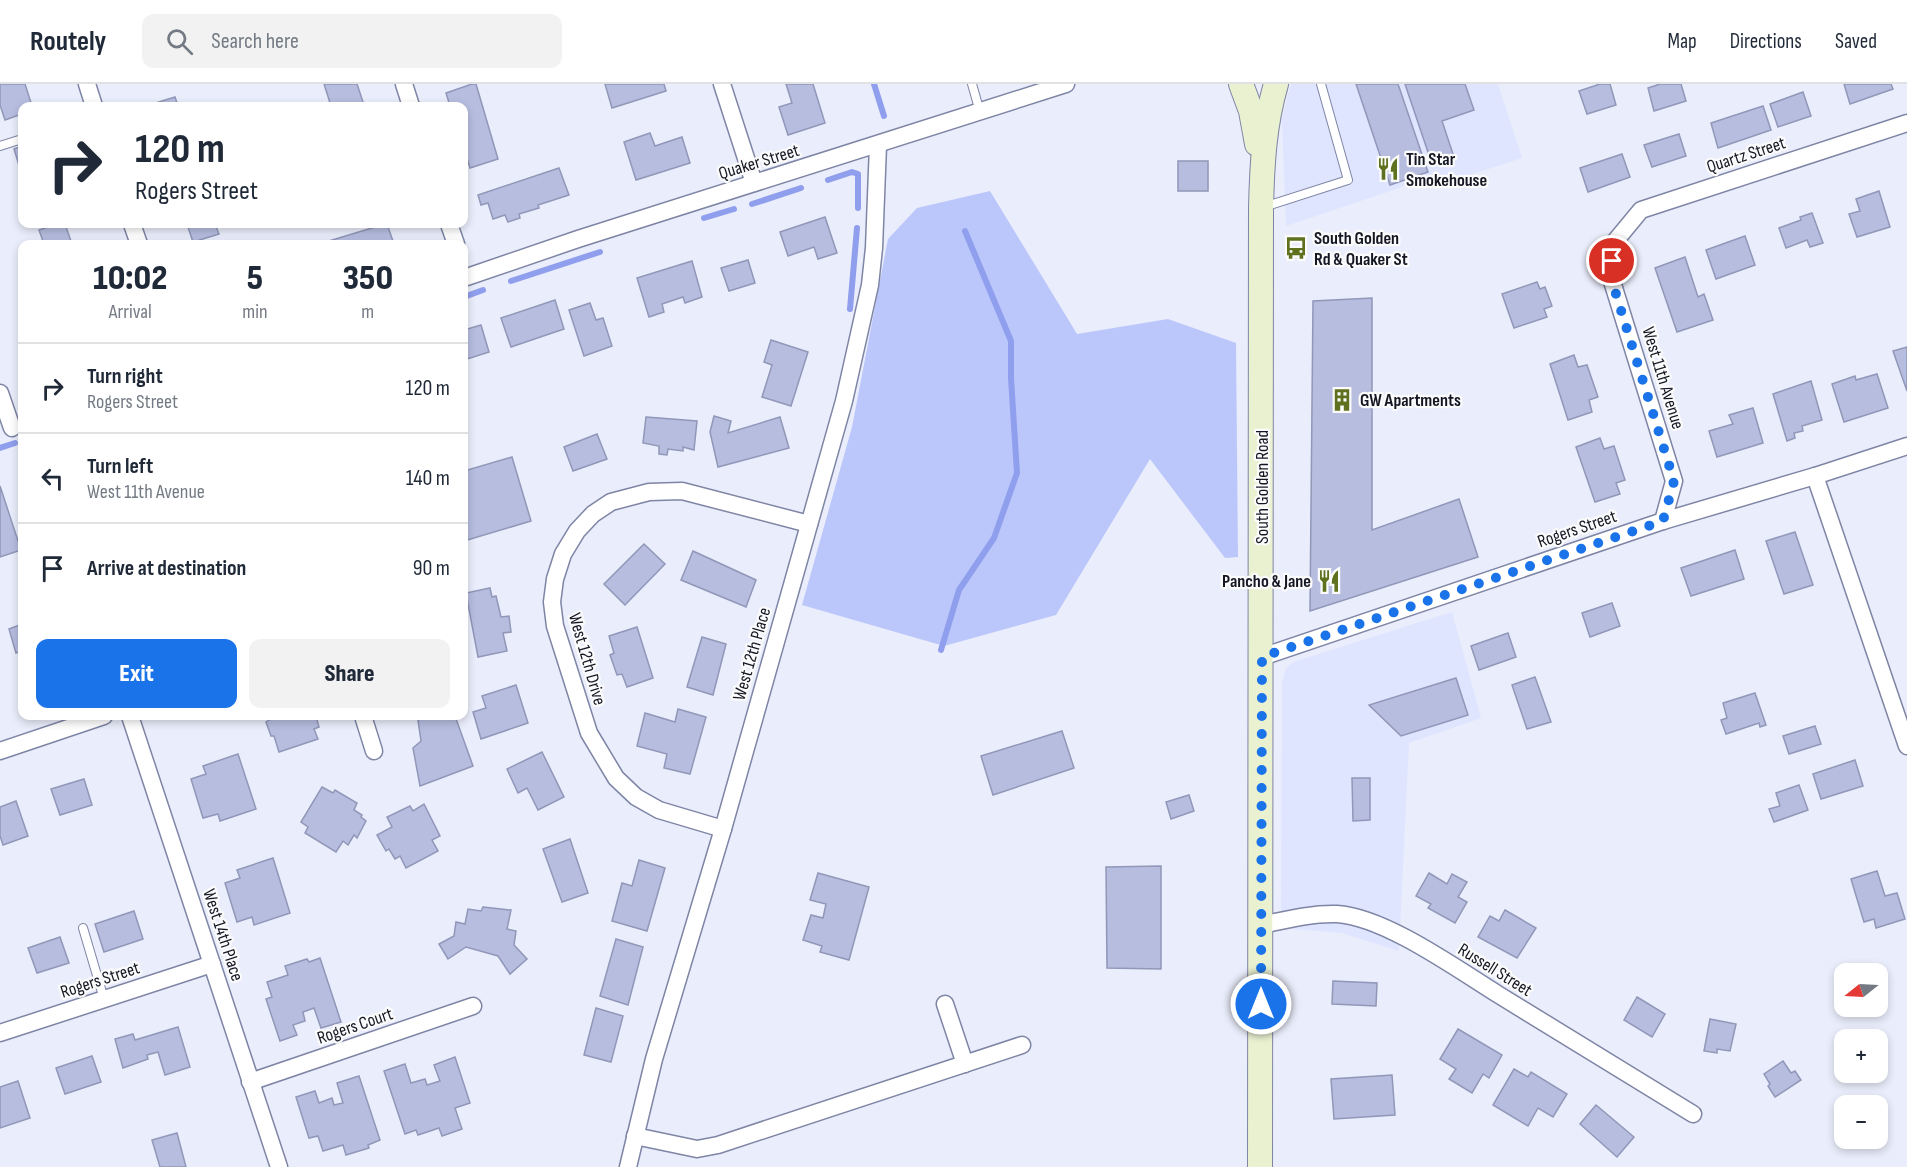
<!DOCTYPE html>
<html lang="en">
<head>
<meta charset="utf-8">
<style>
	body { margin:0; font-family:"Sofia Sans Condensed",sans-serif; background:#f2f2f3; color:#1f2937; height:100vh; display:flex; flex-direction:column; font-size:22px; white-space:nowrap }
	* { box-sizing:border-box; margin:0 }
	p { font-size:20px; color:#747a83 }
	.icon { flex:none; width:33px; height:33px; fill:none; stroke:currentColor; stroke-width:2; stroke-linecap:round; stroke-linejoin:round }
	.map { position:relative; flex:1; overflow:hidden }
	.sheet { position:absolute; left:18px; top:156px; width:450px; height:480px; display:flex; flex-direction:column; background:#fff; border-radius:12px; box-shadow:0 3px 9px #0003 }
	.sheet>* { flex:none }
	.banner { position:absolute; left:18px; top:18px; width:450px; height:126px; border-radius:12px; box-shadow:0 3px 9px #0003; background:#fff; color:#1f2937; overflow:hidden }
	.needle { width:39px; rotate:252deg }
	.fabs { position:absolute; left:1834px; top:879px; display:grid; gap:12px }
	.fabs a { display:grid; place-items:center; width:54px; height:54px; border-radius:12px; background:#fff; box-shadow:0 3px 9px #0003; font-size:30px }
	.pin { position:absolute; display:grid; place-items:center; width:51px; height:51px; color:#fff; margin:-26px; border:3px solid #fff; border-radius:50%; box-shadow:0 2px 6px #0007 }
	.me { position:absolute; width:66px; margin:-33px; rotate:0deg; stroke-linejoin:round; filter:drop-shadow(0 0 4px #0008) }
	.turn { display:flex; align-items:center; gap:21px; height:126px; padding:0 18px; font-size:27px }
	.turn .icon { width:78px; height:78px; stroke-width:2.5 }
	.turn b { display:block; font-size:42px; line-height:51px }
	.eta { display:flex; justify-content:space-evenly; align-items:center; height:102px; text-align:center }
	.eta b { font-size:36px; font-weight:800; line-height:42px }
	.primary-button { display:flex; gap:12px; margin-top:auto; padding:12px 18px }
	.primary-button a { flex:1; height:69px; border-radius:12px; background:#1a73e8; color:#fff; font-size:24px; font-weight:800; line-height:69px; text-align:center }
	.primary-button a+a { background:#f2f2f3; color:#1f2937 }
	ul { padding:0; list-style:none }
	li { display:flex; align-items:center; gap:18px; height:90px; padding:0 18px; border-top:2px solid #e0e1e3 }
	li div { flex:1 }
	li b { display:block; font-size:22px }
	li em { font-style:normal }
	header { display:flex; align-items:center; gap:36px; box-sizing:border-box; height:84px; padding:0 30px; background:#fff; border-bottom:2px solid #e0e1e3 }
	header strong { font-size:28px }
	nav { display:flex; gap:33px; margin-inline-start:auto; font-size:21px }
	.search { width:420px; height:54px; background:#f2f2f3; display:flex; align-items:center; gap:15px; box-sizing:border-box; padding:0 21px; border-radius:12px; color:#747a83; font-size:22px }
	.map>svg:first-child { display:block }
	.built { fill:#dfe5ff }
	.green { fill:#bbc7fa }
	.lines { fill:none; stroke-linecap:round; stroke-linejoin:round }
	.stream { stroke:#909fed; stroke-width:6 }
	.building { fill:#b6bddf; stroke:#9097b8; stroke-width:1.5 }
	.service-casing { stroke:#7e85a5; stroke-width:10 }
	.minor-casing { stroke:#7e85a5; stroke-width:19 }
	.secondary-casing { stroke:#7e85a5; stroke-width:26 }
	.service { stroke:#fff; stroke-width:8 }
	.minor { stroke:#fff; stroke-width:16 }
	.secondary { stroke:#e9f1d1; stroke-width:24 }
	.route { stroke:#1a73e8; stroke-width:10; stroke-dasharray:0 18 }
	.labels { text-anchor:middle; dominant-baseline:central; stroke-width:4.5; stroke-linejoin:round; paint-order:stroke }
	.street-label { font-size:18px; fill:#141723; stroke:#fbfbfb }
	.poi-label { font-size:18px; font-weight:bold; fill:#141723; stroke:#fbfbfb; text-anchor:start }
</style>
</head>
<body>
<header>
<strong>Routely</strong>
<div class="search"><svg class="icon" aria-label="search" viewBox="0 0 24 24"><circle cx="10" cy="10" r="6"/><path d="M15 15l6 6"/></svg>Search here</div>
<nav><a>Map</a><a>Directions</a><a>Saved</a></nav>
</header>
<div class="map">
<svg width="1907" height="1083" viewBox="0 0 1907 1083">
	<rect width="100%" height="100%" fill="#eaedfb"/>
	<g class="built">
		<path d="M1291,0H1498L1522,74L1430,104L1426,95L1286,142L1282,35Z"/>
		<path d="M1452,528L1481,634L1409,659L1399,867L1342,849L1281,844L1282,599L1286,584L1293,578Z"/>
	</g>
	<path class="green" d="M990,107L1077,250L1168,235L1236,259L1238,473L1225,474L1150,375L1056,531L944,562L802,521L852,343L888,155L917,124Z"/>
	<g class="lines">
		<g class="stream">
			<path d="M874,0L884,32"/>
			<path d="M828,96L852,88L858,90V124"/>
			<path d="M752,120L801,104"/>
			<path d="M704,134L734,125"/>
			<path d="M511,197L600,168"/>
			<path d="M464,213L483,206"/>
			<path d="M850,225L857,144"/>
			<path d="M0,364L15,359"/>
			<path d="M941,566L959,506L994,454L1017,389L1011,294V257L965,147"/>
		</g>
	</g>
	<g class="building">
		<path d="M0,0H25L32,22H22V30L5,36L0,21Z"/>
		<path d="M324,0H357L364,21L331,22Z"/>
		<path d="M472,0H476L498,75L470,84L464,64V22H450L446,9Z"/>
		<path d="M605,0H664L666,7L612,24Z"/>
		<path d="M786,0H813L825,39L788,51L779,23L792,19Z"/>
		<path d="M1356,0H1398L1428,88L1390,101Z"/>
		<path d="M1405,0H1465L1474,26L1442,37L1453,70L1431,77Z"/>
		<path d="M1600,0H1610L1616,21L1587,30L1579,7Z"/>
		<path d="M1660,0H1681L1686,17L1654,27L1648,4Z"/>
		<path d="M1844,0H1891L1893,5L1850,20Z"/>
		<path d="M1803,8L1811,32L1778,43L1770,20Z"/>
		<path d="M175,13L178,22H146Z"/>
		<path d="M1763,22L1771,46L1718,64L1711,39Z"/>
		<path d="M650,49L655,62L682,53L690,79L636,96L624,58Z"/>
		<path d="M1679,50L1686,72L1652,83L1644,61Z"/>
		<path d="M22,62V91L14,65Z"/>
		<path d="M1622,70L1630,93L1588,108L1580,84Z"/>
		<rect x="1178" y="77" width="30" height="30"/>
		<path d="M559,84L569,111L538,121L539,124L519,130L520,134L508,138L505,131L493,135L488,119L481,121L478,111Z"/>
		<path d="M1879,107L1890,143L1857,153L1849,130L1860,127L1856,115Z"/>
		<path d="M1812,129L1823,159L1810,163L1807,156L1786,164L1779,144L1801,136L1800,133Z"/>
		<path d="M825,133L837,169L818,175L814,163L788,172L780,148Z"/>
		<path d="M57,140H65L72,160H44L39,146Z"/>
		<path d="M187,140H215L219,150L193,158Z"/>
		<path d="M387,140L394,160H319L385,140Z"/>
		<path d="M1745,152L1755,181L1716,195L1706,166Z"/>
		<path d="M1685,173L1698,213L1704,210L1713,236L1677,248L1655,184Z"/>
		<path d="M748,176L755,199L729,207L721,184Z"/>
		<path d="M692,177L702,213L685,219L683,213L662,220L664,228L649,233L637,194Z"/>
		<path d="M1537,198L1540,205L1545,203L1552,222L1544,225L1547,233L1514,244L1502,210Z"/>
		<path d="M1372,214V446L1459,415L1478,473L1310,527L1313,217Z"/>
		<path d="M555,216L564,245L511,263L501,234Z"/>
		<path d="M590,219L596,236L603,234L612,262L584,272L569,226Z"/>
		<path d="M481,241L489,268L464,276V246Z"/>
		<path d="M771,256L808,268L791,322L762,313L772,281L764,278Z"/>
		<path d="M1907,263V307L1893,267Z"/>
		<path d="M1574,271L1578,283L1587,281L1598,313L1589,316L1592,328L1568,336L1550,280Z"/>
		<path d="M1877,290L1888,324L1844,338L1832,300L1855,292L1856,296Z"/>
		<path d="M1811,297L1822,336L1802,342L1803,347L1794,349L1795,354L1787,357L1773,310Z"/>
		<path d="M1753,324L1763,359L1717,373L1709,347L1733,340L1729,331Z"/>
		<path d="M714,332L731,337L728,349L780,333L789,364L718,383L710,348Z"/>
		<path d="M646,333L697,337L694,366L683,363V367L668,365L667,371L659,370V362L643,359Z"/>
		<path d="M597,350L607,375L573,387L564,363Z"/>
		<path d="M1600,354L1604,365L1614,362L1625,396L1616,399L1620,410L1595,418L1576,363Z"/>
		<path d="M512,373L531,437L464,457V387Z"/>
		<path d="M0,402L21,466L0,473Z"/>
		<path d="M1795,448L1813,501L1784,510L1766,457Z"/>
		<path d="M644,460L665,480L625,521L604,500Z"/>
		<path d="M1735,466L1744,495L1691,512L1681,484Z"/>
		<path d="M693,467L756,496L746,523L681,496Z"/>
		<path d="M490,504L492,513L496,512L501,533L509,532L511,548L503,549L507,567L478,573L466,509Z"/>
		<path d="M1612,519L1620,542L1590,553L1582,529Z"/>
		<path d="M22,540V567L16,569L9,545Z"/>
		<path d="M637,543L653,594L627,603L622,590L617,591L610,571L614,569L609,552Z"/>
		<path d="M1508,549L1516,573L1479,586L1471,562Z"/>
		<path d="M702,553L726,560L713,611L687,603Z"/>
		<path d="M1535,593L1551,638L1527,645L1512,601Z"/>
		<path d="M1456,594L1468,631L1401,652L1369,621Z"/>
		<path d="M516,601L528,639L481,655L473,628L486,624L482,612Z"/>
		<path d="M1755,609L1766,641L1760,643L1759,639L1726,650L1721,636L1727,634L1723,619Z"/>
		<path d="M678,625L706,633L690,690L664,684L667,670L637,662L645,629L675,638Z"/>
		<path d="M267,632H316L319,643L314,645L318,655L279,668L274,652H271L266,638L269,636Z"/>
		<path d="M430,632H455L473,682L420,702L413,664L421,657L418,636Z"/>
		<path d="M1815,642L1821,660L1789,670L1783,652Z"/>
		<path d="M1062,647L1074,684L993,711L981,672Z"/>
		<path d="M542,668L564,713L538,726L527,704L518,709L507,685Z"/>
		<path d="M238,670L256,725L220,737L218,730L203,734L191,695L206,690L203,682Z"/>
		<path d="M1855,676L1863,702L1821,715L1813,690Z"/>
		<path d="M1352,694H1370V736L1353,737Z"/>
		<path d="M84,695L92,721L60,731L51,705Z"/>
		<path d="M1799,701L1808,726L1774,738L1769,725L1780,722L1776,709Z"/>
		<path d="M322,703L333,709L335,706L357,719L354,726L362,731L361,733L366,737L357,754L354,751L348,761L343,757L336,768L305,749L308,743L301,738Z"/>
		<path d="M1189,711L1194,727L1171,735L1166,718Z"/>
		<path d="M16,717L28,752L3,761L0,752V723Z"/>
		<path d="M424,720L440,752L432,756L438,767L406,784L400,772L395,775L389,765L386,767L377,751L392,743L387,733L410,722L413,727Z"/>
		<path d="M570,755L588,809L562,818L543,765Z"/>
		<path d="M273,774L290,829L254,841L252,833L237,838L225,799L240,794L237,786Z"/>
		<path d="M639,776L665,784L647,847L612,837L622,799L632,802Z"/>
		<path d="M1161,782V885L1107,884L1106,783Z"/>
		<path d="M1877,787L1885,812L1897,809L1905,835L1876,844L1874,835L1864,838L1851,795Z"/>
		<path d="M818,789L869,803L849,876L820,868L822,862L803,856L811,831L823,834L826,820L810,816Z"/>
		<path d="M1429,789L1447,800L1452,790L1467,798L1458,813L1467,818L1455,839L1428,824L1431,820L1416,812Z"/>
		<path d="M483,823L511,826L507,845L516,847L514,861L527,875L510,890L498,872L466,863L448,875L439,860L454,852L456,838L465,840L468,825L481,827Z"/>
		<path d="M1505,826L1536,844L1517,874L1478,853L1490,832L1499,837Z"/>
		<path d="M134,827L143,855L104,868L95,840Z"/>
		<path d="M60,853L69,879L37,889L28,864Z"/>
		<path d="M616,855L643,863L628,921L600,912Z"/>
		<path d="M320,874L341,938L321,944L314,924L303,928L305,937L293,941L297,951L280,957L266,915L272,913L267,898L288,891L285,882L307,875L309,878Z"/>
		<path d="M1333,897L1377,899L1376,922L1332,920Z"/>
		<path d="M1637,913L1665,930L1652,953L1624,936Z"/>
		<path d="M596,924L623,932L611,978L584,971Z"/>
		<path d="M1710,935L1736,940L1730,967L1717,965V969L1704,967Z"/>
		<path d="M178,943L190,983L165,991L158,968L147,971L148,975L123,984L115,955L133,950L135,956Z"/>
		<path d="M1458,945L1502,971L1489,994L1483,990L1472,1009L1449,995L1456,985L1440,975Z"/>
		<path d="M92,972L101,998L65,1010L56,984Z"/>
		<path d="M455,973L470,1019L455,1024L462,1045L442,1052L439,1044L418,1051L416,1046L405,1050L384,987L405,980L411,999L425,995L427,1001L440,997L434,981Z"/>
		<path d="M1783,977L1791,989L1795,987L1801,996L1775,1013L1768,1002L1770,1000L1764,990Z"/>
		<path d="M1514,985L1528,993L1531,988L1567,1010L1553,1033L1538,1024L1528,1042L1493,1021Z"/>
		<path d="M1392,991L1395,1031L1334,1035L1331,995Z"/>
		<path d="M359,992L380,1056L368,1061L369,1064L346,1071L343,1061L323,1067L318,1052L309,1054L296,1013L315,1007L319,1019L332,1014L334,1021L343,1019L337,999Z"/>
		<path d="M18,997L30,1034L0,1044V1003Z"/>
		<path d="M1596,1021L1634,1053L1617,1073L1580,1040Z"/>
		<path d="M177,1049L186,1083H160L152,1056Z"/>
	</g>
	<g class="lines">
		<g class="service-casing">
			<g id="service">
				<path d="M972,0L980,28"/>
				<path d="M0,62L22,55"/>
				<path d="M1264,123L1348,96L1321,0"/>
				<path d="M83,844L104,915"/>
			</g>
		</g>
		<g class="minor-casing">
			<g id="minor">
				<path d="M87,0L94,22"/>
				<path d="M404,0L411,22"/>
				<path d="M722,0L754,99"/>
				<path d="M132,140L139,160"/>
				<path d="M449,140L456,160"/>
				<path d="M464,194L578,155L1066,0"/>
				<path d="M0,309L12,344"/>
				<path d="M1815,392L1907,662"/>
				<path d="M1663,437L1674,397L1611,194L1612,161L1641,126L1907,39"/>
				<path d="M1262,573L1663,437L1815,392L1907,362"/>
				<path d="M130,632L279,1083"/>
				<path d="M363,632L374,667"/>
				<path d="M0,667L104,632"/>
				<path d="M723,745L659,726L636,713L616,694L589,649L555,542L552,518L555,495L563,470L577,447L593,430L611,418L649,408L682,407L809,440"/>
				<path d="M1261,841C1285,836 1312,829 1337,830C1385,833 1457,885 1499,911C1563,950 1628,990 1693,1030"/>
				<path d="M945,920L965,980"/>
				<path d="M0,949L212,880"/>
				<path d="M250,998L473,922"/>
				<path d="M635,1052L697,1065L718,1061L1022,961"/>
				<path d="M628,1083L654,975L723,745L844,317L870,201L874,164L878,61"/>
			</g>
		</g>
		<g class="secondary-casing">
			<g id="secondary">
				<path d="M1241,0L1251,27L1257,60"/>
				<path d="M1260,1083L1261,124C1262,82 1264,41 1276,0"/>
			</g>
		</g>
		<use href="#service" class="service"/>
		<use href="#minor" class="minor"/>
		<use href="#secondary" class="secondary"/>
	</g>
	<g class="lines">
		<path class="route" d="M1261,920L1262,573L1663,437L1674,397L1611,194L1612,177"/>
	</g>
	<defs>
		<g id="restaurant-bare" transform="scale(1.8)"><path d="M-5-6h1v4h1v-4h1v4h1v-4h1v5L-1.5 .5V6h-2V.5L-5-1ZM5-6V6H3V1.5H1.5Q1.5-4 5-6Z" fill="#5f711e" stroke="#fbfbfb" stroke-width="2.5" paint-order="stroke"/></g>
		<g id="bus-bare" transform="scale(1.8)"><path d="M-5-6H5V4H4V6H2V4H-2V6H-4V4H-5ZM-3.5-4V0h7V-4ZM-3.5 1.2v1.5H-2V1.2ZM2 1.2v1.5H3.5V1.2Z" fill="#5f711e" stroke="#fbfbfb" stroke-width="2.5" paint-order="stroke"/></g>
		<g id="building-bare" transform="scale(1.8)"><path d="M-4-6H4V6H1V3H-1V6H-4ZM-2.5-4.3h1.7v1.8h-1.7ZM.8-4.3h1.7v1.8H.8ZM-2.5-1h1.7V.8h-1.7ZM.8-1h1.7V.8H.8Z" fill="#5f711e" stroke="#fbfbfb" stroke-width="2.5" paint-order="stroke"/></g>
	</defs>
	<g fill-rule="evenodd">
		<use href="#restaurant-bare" x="1388" y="85"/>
		<use href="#bus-bare" x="1296" y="164"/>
		<use href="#building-bare" x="1342" y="316"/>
		<use href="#restaurant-bare" x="1329" y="497"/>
	</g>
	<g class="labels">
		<g class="street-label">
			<text transform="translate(1746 71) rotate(-18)">Quartz Street</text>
			<text transform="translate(759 78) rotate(-17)">Quaker Street</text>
			<text transform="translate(1663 294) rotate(73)">West 11th Avenue</text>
			<text transform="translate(1262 403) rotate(-90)">South Golden Road</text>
			<text transform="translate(1577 445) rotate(-19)">Rogers Street</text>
			<text transform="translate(752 570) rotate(-74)">West 12th Place</text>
			<text transform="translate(587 575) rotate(74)">West 12th Drive</text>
			<text transform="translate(223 851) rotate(72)">West 14th Place</text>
			<text transform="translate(1495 886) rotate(32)">Russell Street</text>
			<text transform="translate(100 896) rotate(-18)">Rogers Street</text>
			<text transform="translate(355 942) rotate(-19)">Rogers Court</text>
		</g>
		<g class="poi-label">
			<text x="1406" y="75">Tin Star<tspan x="1406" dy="21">Smokehouse</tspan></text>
			<text x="1314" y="154">South Golden<tspan x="1314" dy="21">Rd &amp; Quaker St</tspan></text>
			<text x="1360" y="316">GW Apartments</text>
			<text x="1311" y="497" text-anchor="end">Pancho &amp; Jane</text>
		</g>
	</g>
</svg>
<div class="fabs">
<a><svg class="needle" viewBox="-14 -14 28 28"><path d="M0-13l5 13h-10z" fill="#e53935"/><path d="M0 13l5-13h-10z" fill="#747a83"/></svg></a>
<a>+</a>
<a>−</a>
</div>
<div class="pin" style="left:1612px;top:177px;background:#d93025"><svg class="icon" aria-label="arrive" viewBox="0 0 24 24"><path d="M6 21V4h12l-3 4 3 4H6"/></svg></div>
<svg class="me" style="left:1261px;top:920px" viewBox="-20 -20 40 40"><circle r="17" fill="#1a73e8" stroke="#fff" stroke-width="3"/><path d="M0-11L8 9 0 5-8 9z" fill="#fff"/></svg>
<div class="banner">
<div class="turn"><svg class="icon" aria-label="right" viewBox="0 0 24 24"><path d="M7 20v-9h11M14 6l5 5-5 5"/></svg><div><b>120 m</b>Rogers Street</div></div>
</div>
<section class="sheet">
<div class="eta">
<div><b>10:02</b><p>Arrival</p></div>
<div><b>5</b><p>min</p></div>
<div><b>350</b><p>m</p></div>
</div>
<ul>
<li><svg class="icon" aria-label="right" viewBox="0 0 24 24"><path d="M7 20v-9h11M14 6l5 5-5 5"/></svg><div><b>Turn right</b><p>Rogers Street</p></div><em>120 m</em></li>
<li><svg class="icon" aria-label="left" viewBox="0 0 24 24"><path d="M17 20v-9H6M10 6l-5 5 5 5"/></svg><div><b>Turn left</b><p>West 11th Avenue</p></div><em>140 m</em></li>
<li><svg class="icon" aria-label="arrive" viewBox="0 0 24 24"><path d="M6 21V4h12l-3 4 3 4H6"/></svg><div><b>Arrive at destination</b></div><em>90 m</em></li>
</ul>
<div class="primary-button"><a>Exit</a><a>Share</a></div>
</section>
</div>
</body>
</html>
